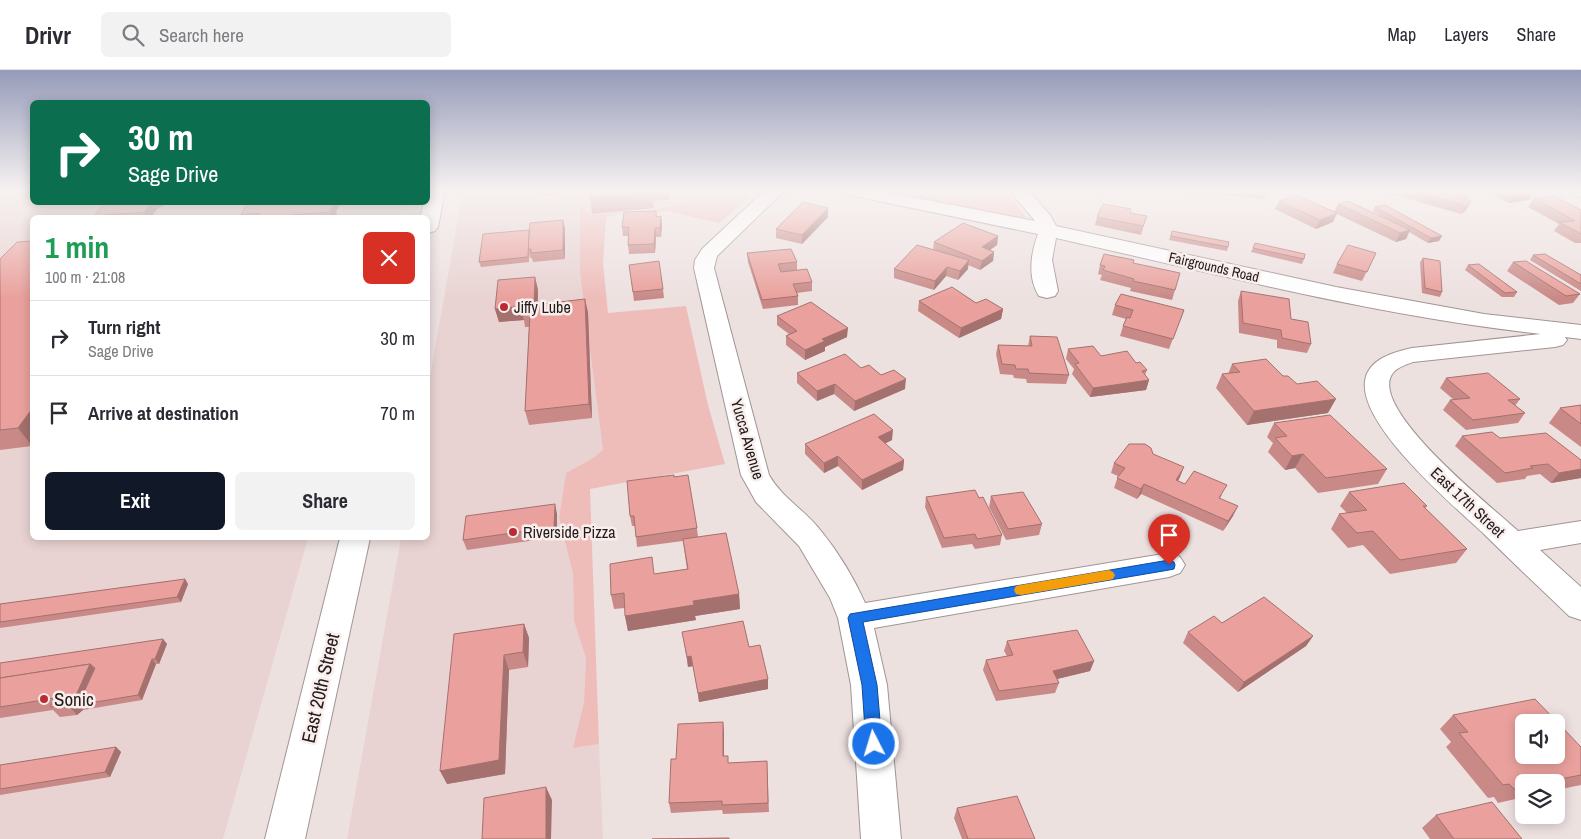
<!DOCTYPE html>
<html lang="en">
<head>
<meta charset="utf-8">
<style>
	body { margin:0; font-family:"Archivo Narrow",sans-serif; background:#f2f2f3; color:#2b2b33; height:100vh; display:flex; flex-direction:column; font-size:19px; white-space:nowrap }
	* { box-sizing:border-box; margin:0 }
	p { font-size:16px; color:#7c7c81 }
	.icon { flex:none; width:28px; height:28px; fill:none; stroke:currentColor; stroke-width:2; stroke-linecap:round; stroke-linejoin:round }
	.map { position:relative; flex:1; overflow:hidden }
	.drawer { position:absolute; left:30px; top:145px; width:400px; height:325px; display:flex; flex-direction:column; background:#fff; border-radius:8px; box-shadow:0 2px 12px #0003 }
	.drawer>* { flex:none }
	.hud { position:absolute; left:30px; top:30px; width:400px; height:105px; border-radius:8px; box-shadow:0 2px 12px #0003; background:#0b6e4f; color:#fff; overflow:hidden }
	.tools { position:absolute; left:1515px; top:644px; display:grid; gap:10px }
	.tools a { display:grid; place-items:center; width:50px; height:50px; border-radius:8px; background:#fff; box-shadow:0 2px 12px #0003; font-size:25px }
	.pin { position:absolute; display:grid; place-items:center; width:42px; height:42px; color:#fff; margin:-51px -21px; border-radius:50% 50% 50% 0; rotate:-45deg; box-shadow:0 0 5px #0007 }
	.pin .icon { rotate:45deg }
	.me { position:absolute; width:55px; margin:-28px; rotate:355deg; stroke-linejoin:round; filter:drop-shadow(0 0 4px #0008) }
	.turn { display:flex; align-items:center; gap:18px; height:105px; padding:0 15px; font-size:22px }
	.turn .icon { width:65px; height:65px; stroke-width:2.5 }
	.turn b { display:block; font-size:35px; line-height:42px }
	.round { display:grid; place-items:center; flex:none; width:52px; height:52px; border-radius:8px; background:#f2f2f3 }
	.head { display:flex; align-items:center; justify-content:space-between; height:85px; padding:0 15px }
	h1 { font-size:30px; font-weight:700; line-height:38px; color:#1e9e55 }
	.cta { display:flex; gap:10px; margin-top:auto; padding:10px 15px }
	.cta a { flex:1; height:58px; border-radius:8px; background:#111827; color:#fff; font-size:20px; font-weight:700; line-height:58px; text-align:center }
	.cta a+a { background:#f2f2f3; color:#2b2b33 }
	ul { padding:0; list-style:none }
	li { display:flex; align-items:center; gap:15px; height:75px; padding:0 15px; border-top:1px solid #e1e1e2 }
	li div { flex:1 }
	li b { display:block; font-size:19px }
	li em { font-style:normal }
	header { display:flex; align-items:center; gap:30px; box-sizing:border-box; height:70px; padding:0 25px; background:#fff; border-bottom:1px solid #e1e1e2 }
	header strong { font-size:24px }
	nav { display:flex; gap:28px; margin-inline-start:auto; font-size:18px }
	.search { width:350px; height:45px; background:#f2f2f3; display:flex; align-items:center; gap:12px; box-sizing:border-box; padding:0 18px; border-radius:8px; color:#7c7c81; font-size:19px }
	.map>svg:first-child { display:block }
	.built { fill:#e8d3d2 }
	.green { fill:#eebdba }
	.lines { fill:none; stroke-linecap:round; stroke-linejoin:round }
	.minor-casing { stroke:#a09594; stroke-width:2 }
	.major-casing { stroke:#a09594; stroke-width:2 }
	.minor { fill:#fff; fill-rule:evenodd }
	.major { fill:#fff; fill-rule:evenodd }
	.wall { fill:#c98a87 }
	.shaded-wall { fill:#a4716e }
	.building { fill:#eaa19d; stroke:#a4716e; fill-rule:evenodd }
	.route { fill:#1a73e8; stroke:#114b97 }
	.slow { fill:#f59e0b }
	.poi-dot { fill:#bb2b34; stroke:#faeeed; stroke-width:2 }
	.labels { text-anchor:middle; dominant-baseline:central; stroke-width:5; stroke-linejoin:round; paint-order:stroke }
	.far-street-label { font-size:14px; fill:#201b1b; stroke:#faeeed }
	.poi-label { font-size:16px; fill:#201b1b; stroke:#faeeed; text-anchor:start }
	.street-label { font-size:16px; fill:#201b1b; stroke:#faeeed }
	.near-street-label { font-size:19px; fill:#201b1b; stroke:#faeeed }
	.near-poi-label { font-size:19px; fill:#201b1b; stroke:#faeeed; text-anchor:start }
</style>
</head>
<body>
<header>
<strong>Drivr</strong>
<div class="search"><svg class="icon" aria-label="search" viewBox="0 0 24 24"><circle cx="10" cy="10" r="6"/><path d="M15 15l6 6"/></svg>Search here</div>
<nav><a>Map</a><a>Layers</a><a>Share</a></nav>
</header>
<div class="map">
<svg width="1581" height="769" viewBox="0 0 1581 769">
	<rect width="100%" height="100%" fill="#ede1e0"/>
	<g class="built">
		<path d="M3,120H32V132L403,133L399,148H32V468H308L223,769H0V122Z"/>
		<path d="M463,120H682L687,128L681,134L617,145H590L580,137V203L603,380L593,388L566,403L559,448L573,504L574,551L586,588L584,632L574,678L599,674L603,769H347L401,468H428V318Z"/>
	</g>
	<g class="green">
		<path d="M682,120H757L719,153L668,141L632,144L681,134L687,128Z"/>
		<path d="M871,120H1005L1026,147L1020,149L1002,147Z"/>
		<path d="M580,136L590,145H617L606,147L603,193L608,243L686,236L708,335L725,394L590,419L599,674L573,678L584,632L586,588L574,551L573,504L559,448L566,403L593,388L603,380L580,203Z"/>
	</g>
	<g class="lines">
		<g class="minor-casing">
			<g id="minor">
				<path d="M765,120H785L717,186L714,198L769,405C782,428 805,440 821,461C838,482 854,508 865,533L1169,483L1180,487L1185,495L1180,503L1169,507L874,558L887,615L901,769H861L851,615L838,548L830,528L799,476L756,432L741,405L694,198L695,190L702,179Z"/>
				<path d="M840,120H876L1035,151L1009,120H1028L1050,145L1056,156L1336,217L1484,244L1581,255V269L1565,267L1567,270L1563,275L1555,277L1413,292C1405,295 1395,298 1391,306C1373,343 1492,437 1518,461L1581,451V473L1540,480L1581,517V550L1569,546C1541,519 1512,492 1484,464C1453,435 1359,356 1365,311C1368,289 1394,282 1412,278L1541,264C1377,246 1217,204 1056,168L1052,190L1058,221L1055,226L1047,228L1039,226C1027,208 1031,182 1038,164L849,125L843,124Z"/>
				<path d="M1568,120H1581V127L1571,124Z"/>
			</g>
		</g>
		<g class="major-casing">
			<g id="major">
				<path d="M428,120H445L438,157L435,161L428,163V148H420L424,132H428Z"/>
				<path d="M340,468H370L305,769H265Z"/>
			</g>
		</g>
		<use href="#minor" class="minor"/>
		<use href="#major" class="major"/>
	</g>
	<g class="wall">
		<path d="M527,120H561L550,126Z"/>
		<path d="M589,120H669L670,129L653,131L654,138L592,144Z"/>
		<path d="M1077,120H1106L1105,123Z"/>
		<path d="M1123,120H1196L1195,123H1185L1184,120Z"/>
		<path d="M1203,120H1267L1264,129L1204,123Z"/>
		<path d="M1389,120H1444L1471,131L1466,140L1461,144L1388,123Z"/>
		<path d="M1486,120H1531L1529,130L1508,133Z"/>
		<path d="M1534,128L1581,140V173H1575L1554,161L1559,154L1528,137Z"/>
		<path d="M1279,131L1334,142L1338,134L1388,150L1373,141L1375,137L1439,171L1428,173L1409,162L1406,169L1396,172L1337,144L1333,152L1316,159L1275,139Z"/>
		<path d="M248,132H345L344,135L339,136L336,142L338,148H242L241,145Z"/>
		<path d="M170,133L157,139L151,148H94V146Z"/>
		<path d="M1131,139L1130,143L1147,146L1141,165L1095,155L1097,147Z"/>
		<path d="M656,141L657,147L661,146L662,155L661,167H656L655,183L629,184L628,175V166H623L622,157Z"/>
		<path d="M828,147L802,174L776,168V159Z"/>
		<path d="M563,150L565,159V189L533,192L532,188H530L529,183V192L481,197L479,192L529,160Z"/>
		<path d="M1172,161L1228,177L1227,181L1169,170Z"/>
		<path d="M998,166L997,175L990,180L994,182L993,191L980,200L968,195V199L958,210L946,206L934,220L894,208V199L933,180L934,172Z"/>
		<path d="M32,171V376L0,380V189Z"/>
		<path d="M1253,178L1304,189L1302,194L1251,182Z"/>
		<path d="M747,183L797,192V200L812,212V221L797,223L798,226V235L763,239L748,192Z"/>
		<path d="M1376,183L1362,211L1333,203L1337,194Z"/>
		<path d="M1533,185L1581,205V221L1530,190Z"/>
		<path d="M1423,188L1442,222L1440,227L1422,223L1420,192Z"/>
		<path d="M1513,192L1580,224L1573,233L1559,235L1507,201Z"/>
		<path d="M1133,193L1175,220L1172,230L1130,221L1131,218L1100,210L1102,205L1098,204L1100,195Z"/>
		<path d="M629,195L663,219L664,228L634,231Z"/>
		<path d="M1468,195L1517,222L1514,227H1502L1465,200Z"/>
		<path d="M535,207L538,220V234L585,229L588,243L592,348L529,355L525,341L529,257H525L524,250L499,252L495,239Z"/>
		<path d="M1241,221L1291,249L1311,274L1307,283L1277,278V270L1239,263L1238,231Z"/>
		<path d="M919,231L976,233L1003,239L1001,249L959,268L918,241Z"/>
		<path d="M1115,235L1184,240L1169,279L1120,266L1123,256L1126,249L1112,245Z"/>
		<path d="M777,246L847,267L825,277V281L805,290L786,275V266L789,264L777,255Z"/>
		<path d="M1030,266L1069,305L1066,314L1027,313L1026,309L1014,308L1013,305L1000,304L996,284L998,275L1028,276Z"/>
		<path d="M1068,279L1136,293L1147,300L1145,305L1149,310L1146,320L1090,327L1072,304L1074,299L1066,289Z"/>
		<path d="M1232,294L1283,306L1328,343L1247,355L1216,318L1222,304H1228Z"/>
		<path d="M861,298L881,305L905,319L854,341L834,324L817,331L797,313V303Z"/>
		<path d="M1446,308L1520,329L1515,336L1525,343L1518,353L1466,360L1443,340L1450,330H1454L1440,318Z"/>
		<path d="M1581,335V377L1549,353L1560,338Z"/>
		<path d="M1274,353L1387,399L1378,414L1318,423L1295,398L1285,400L1268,382L1273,373L1267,367Z"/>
		<path d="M1462,366L1500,368L1581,390V408L1551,413L1540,404L1527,406L1525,409L1497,413L1455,376Z"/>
		<path d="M892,370L885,374L904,390L903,400L862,420L838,396L824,403L805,384V374Z"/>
		<path d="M1153,384L1180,407L1178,411L1185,414L1222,425L1220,428L1233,446L1223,461L1141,424L1137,429L1114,418L1118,406L1111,403L1114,393Z"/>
		<path d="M674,407L697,458L698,467L739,524L740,539L695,546L696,550L628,561L625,546V538L614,539L611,525L654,504L687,499L683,471L637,477L635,456H632L630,446Z"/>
		<path d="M1349,422L1427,436L1425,438L1467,479L1456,493L1390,504L1363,475L1348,478L1331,459L1339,444L1347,443L1340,436Z"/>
		<path d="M991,426L1042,454L1039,465L1006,470L989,437Z"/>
		<path d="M926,427L979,428L1002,465L1000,475L975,479L972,474L942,478L925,437Z"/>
		<path d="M557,444V467L467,480L463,470Z"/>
		<path d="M185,509L188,514L181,532L0,558V534Z"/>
		<path d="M1222,553L1313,566L1306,576L1238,622L1183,573L1188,562Z"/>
		<path d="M524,554L529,568L528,597L509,600L505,704L447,714L454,564Z"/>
		<path d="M163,569L167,574L159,594H156L142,630L83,640L77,645L60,647L53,640L0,648V593Z"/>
		<path d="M1007,571L1094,591L1090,601L1057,609L1059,613L1055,623L996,631L983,600L986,590L1007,586L1004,581Z"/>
		<path d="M684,572L749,577L768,609V619L699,632L693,596L688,597Z"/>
		<path d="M1453,645L1581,677V715L1556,720V712H1524V727L1498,733L1494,727L1488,728L1446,677L1451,672L1440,659Z"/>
		<path d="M724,662V686L728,693L767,691L769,742L723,744L722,740L671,743L669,733L676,689Z"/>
		<path d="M116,677L121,682L110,707L0,725V695Z"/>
		<path d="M957,738L1035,769H962L954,748Z"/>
		<path d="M1436,745L1522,769H1430L1422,758Z"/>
	</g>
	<g class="shaded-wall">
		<path d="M549,120H561L550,126Z"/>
		<path d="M1534,122L1529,130L1508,133L1513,124Z"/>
		<path d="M1471,131L1466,140L1461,144L1466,136Z"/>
		<path d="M151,132H170L157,139L151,148H147L144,142Z"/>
		<path d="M330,132H337L339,136L336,142L338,148H332L330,142Z"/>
		<path d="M828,138V147L802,174V165Z"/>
		<path d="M1337,143L1333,152L1316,159L1320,150Z"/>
		<path d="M661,146L662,155L661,167L660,158Z"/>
		<path d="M563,150L565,159V189L563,180Z"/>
		<path d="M655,158L656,167L655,183L654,174Z"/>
		<path d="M1410,160L1406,169L1396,172L1400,163Z"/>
		<path d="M998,166L997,175L981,186L982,177Z"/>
		<path d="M1442,166L1439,171L1428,173L1431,168Z"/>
		<path d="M994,182L993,191L980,200L982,191Z"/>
		<path d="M969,190L968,199L958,210L960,201Z"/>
		<path d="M947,197L946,206L934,220L935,211Z"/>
		<path d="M535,207L538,220L537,248L534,235Z"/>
		<path d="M585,229L588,243L592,348L589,334Z"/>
		<path d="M523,236L522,244L524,250L499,252L495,239Z"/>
		<path d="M1003,239L1001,249L959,268L961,258Z"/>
		<path d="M848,258L847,267L825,277V281L805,290V280L822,269Z"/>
		<path d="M906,309L905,319L854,341L855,331Z"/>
		<path d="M1149,310L1146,320L1090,327L1093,318Z"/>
		<path d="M835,314L834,324L817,331V321Z"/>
		<path d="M1336,329L1328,343L1247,355L1254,341Z"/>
		<path d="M32,339V376L18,358Z"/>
		<path d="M893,360L892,370L877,377L878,367Z"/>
		<path d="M1303,384L1295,398L1285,400L1292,386Z"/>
		<path d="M838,386V396L824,403V393Z"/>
		<path d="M904,390L903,400L862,420V410Z"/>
		<path d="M1184,397L1180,407L1172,420L1176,410Z"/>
		<path d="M1581,399V408L1551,413L1559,403Z"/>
		<path d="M1144,414L1141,424L1137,429L1141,419Z"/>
		<path d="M555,434L557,444V467L554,457Z"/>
		<path d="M1238,436L1233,446L1223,461L1228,451Z"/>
		<path d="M185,509L188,514L181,532L177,527Z"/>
		<path d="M739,524L740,539L695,546L696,550L628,561L625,546L693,531Z"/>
		<path d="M524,554L529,568L528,597L523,582Z"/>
		<path d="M1313,566L1306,576L1238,622L1244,612Z"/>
		<path d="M163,569L167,574L159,594L155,589Z"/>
		<path d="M504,585L509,600L505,704L447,714L440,701Z"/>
		<path d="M691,586L693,596L688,597L687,587Z"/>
		<path d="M152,589L156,594L142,630L138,625Z"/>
		<path d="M1094,591L1090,601L1049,611L1053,601Z"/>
		<path d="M90,594L99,604L78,635L83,640L77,645L68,635Z"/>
		<path d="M768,609V619L699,632L698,623Z"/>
		<path d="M723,652L724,662V696L723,686Z"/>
		<path d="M116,677L121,682L110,707L105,702Z"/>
		<path d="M546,717L552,730L551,769H546Z"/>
	</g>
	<g class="building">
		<path d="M589,120H651L652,123L590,128Z"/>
		<path d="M1411,120H1444L1468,126L1465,129L1471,131L1466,136Z"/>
		<path d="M1506,120H1531L1534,122L1513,124Z"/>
		<path d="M1296,125L1337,143L1320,150L1279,131Z"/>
		<path d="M1554,126L1581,140V164L1559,152L1575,151L1534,128Z"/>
		<path d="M1348,131L1410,160L1400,163L1338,134Z"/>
		<path d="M105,132H151L144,142L94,146Z"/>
		<path d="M248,132H330V135H333L330,142L291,145L290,148H278L279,146L258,148L260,143L241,145Z"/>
		<path d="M803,132L828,138L802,165L776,159Z"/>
		<path d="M1103,134L1131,139L1130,143L1147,146L1143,156L1097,147Z"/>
		<path d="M1385,135L1442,166L1431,168L1375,137Z"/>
		<path d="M656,141V147L661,146L660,158H655L654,174L628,175L629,157H622L624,142Z"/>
		<path d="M563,150V180L531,183V179H528L530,153Z"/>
		<path d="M963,153L998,166L982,177L994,182L982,191L934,172Z"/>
		<path d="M529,160L528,187L479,192L483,164Z"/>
		<path d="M1172,161L1229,172L1228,177L1171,166Z"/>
		<path d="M32,171V339L18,358L0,360V189L17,172Z"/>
		<path d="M1255,173L1305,184L1304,189L1253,178Z"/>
		<path d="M917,175L969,190L960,201L947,197L935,211L894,199Z"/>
		<path d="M1348,175L1376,183L1367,202L1337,194Z"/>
		<path d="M791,179L797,192L778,194L781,202L807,199L812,212L793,214L798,226L762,230L747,183Z"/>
		<path d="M1104,184L1134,190L1133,193L1180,203L1175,220L1133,211L1134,209L1103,200L1105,196L1100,195Z"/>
		<path d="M1545,184L1581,205V214L1533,185Z"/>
		<path d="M1423,188L1440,191L1442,222L1425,218Z"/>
		<path d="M659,191L663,219L633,222L629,195Z"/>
		<path d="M1526,191L1580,224L1566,226L1513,192Z"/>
		<path d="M1479,194L1517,222L1505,223L1468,195Z"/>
		<path d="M535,207L534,235L585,229L589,334L525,341L530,243L522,244L523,236L495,239L498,210Z"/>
		<path d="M952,217L976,233L986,229L1003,239L961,258L919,231Z"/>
		<path d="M1241,221L1289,229L1291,249L1308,252L1311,274L1282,268L1281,260L1243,253Z"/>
		<path d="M1121,224L1184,240L1173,269L1123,256L1127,247L1130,248L1133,240L1115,235Z"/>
		<path d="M811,232L848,258L822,269L825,271L805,280L786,266L797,261L777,246Z"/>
		<path d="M1030,266L1057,267L1069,305L1029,303L1028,299H1016L1015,295L1002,294L998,275L1032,276Z"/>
		<path d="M1093,276L1101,286L1127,281L1136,293L1140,292L1147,300L1142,301L1149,310L1093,318L1075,294L1079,293L1068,279Z"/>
		<path d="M845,284L861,298L869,295L881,305L894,300L906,309L855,331L835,314L817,321L797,303Z"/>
		<path d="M1266,289L1283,306H1288L1297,314L1317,311L1336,329L1254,341L1222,304L1240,302L1232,294Z"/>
		<path d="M1488,303L1520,329L1508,330L1525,343L1473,350L1450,330L1470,328L1446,308Z"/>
		<path d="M1581,335V354L1560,338Z"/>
		<path d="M874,344L893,360L878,367L904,390L862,410L838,386L824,393L805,374Z"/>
		<path d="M1330,345L1387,399L1326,408L1303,384L1292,386L1275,368L1287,366L1274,353Z"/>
		<path d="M1492,362L1500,368L1546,363L1581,390V399L1559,403L1548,394L1530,396L1533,398L1505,403L1462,366Z"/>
		<path d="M1129,374H1145L1151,378L1153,384L1184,397L1176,410L1185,414L1194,401L1227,415L1219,428L1238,436L1228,451L1144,414L1141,419L1117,408L1125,398L1114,393Z"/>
		<path d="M674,405V407L688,405L697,458L636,467L634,446H630L627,411Z"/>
		<path d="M1404,413L1427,436H1423L1467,479L1400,490L1373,461L1357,463L1339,444L1367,440L1349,422Z"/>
		<path d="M975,420L979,428L983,427L1002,465L977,469L975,464L944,468L926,427Z"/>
		<path d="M1023,422L1042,454L1008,459L991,426Z"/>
		<path d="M555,434L554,457L463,470L466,446Z"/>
		<path d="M726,463L739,524L693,531L694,535L625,546L624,523L611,525L610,494L652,487L654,504L688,499L683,469Z"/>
		<path d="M185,509L177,527L0,552V534Z"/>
		<path d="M1264,527L1313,566L1244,612L1188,562L1214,546L1222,553Z"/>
		<path d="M743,551L749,577L760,575L768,609L698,623L691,586L687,587L682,562Z"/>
		<path d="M524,554L523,582L504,585L499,690L440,701L454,564Z"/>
		<path d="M1077,560L1094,591L1053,601L1059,613L999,621L986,590L1013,585L1007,571Z"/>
		<path d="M163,569L155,589H152L138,625L78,635L95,598L90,594L0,608V593Z"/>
		<path d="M90,594L74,630L68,635L50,637L55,628L0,637V608Z"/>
		<path d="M1535,629L1581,677V705L1545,712H1524V717L1514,719L1509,714L1503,715L1459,663L1468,662L1453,645ZM1524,652H1556V685H1524Z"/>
		<path d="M723,652V686H728V693L767,691L768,733L722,735V731L669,733L671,689H676L678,654Z"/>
		<path d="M116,677L105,702L0,719V695Z"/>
		<path d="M546,717V769H482L484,728Z"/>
		<path d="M1017,726L1035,769H968L957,738Z"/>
		<path d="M1492,732L1522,769H1453H1454L1436,745Z"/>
		<path d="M729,768V769H652Z"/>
	</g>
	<linearGradient id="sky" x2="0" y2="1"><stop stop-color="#959bb9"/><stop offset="0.53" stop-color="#f7f2f1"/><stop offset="1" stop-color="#f7f2f1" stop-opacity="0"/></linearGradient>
	<rect width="1581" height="228" fill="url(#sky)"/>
	<path class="route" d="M1169,490L1174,492L1175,495L1174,499L1169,500L863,552L877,615L882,674L880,679L874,681L869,679L866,674L862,615L848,548L850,544Z"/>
	<path class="slow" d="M1109,500L1113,502L1115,505L1113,509L1109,510L1021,525L1016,524L1014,520L1016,516L1021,515Z"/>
	<g class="poi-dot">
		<circle cx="504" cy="237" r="5"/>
		<circle cx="513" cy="462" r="5"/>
		<circle cx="44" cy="629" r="5"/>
	</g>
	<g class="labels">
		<g class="far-street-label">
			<text transform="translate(1214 197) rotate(13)">Fairgrounds Road</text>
		</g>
		<g class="poi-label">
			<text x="514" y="237">Jiffy Lube</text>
			<text x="523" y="462">Riverside Pizza</text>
		</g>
		<g class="street-label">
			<text transform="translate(748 369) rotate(74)">Yucca Avenue</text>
			<text transform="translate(1468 432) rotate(43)">East 17th Street</text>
		</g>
		<g class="near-street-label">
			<text transform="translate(320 618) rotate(-77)">East 20th Street</text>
		</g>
		<g class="near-poi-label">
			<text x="54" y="629">Sonic</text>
		</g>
	</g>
</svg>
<div class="tools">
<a><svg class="icon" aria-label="sound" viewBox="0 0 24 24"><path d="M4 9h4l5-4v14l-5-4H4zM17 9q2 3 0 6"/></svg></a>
<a><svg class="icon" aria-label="layers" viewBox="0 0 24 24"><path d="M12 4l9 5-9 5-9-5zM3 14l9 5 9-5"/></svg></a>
</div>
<div class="pin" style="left:1169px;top:495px;background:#d93025"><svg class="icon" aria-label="arrive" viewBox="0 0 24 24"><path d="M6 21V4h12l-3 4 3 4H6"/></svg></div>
<svg class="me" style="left:874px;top:674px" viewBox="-20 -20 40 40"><circle r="17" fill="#1a73e8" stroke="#fff" stroke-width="3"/><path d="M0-11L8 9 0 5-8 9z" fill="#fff"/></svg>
<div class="hud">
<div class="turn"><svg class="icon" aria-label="right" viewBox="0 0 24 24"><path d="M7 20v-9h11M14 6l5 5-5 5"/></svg><div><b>30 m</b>Sage Drive</div></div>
</div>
<section class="drawer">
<div class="head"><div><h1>1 min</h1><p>100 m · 21:08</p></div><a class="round" style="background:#d93025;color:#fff"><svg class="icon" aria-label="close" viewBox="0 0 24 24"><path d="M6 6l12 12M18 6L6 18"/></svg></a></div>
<ul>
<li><svg class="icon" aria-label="right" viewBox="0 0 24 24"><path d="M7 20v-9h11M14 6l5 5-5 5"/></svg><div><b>Turn right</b><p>Sage Drive</p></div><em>30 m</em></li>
<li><svg class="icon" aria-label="arrive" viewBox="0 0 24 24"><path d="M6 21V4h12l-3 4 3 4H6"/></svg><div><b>Arrive at destination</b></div><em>70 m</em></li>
</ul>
<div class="cta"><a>Exit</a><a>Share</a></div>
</section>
</div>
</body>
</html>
